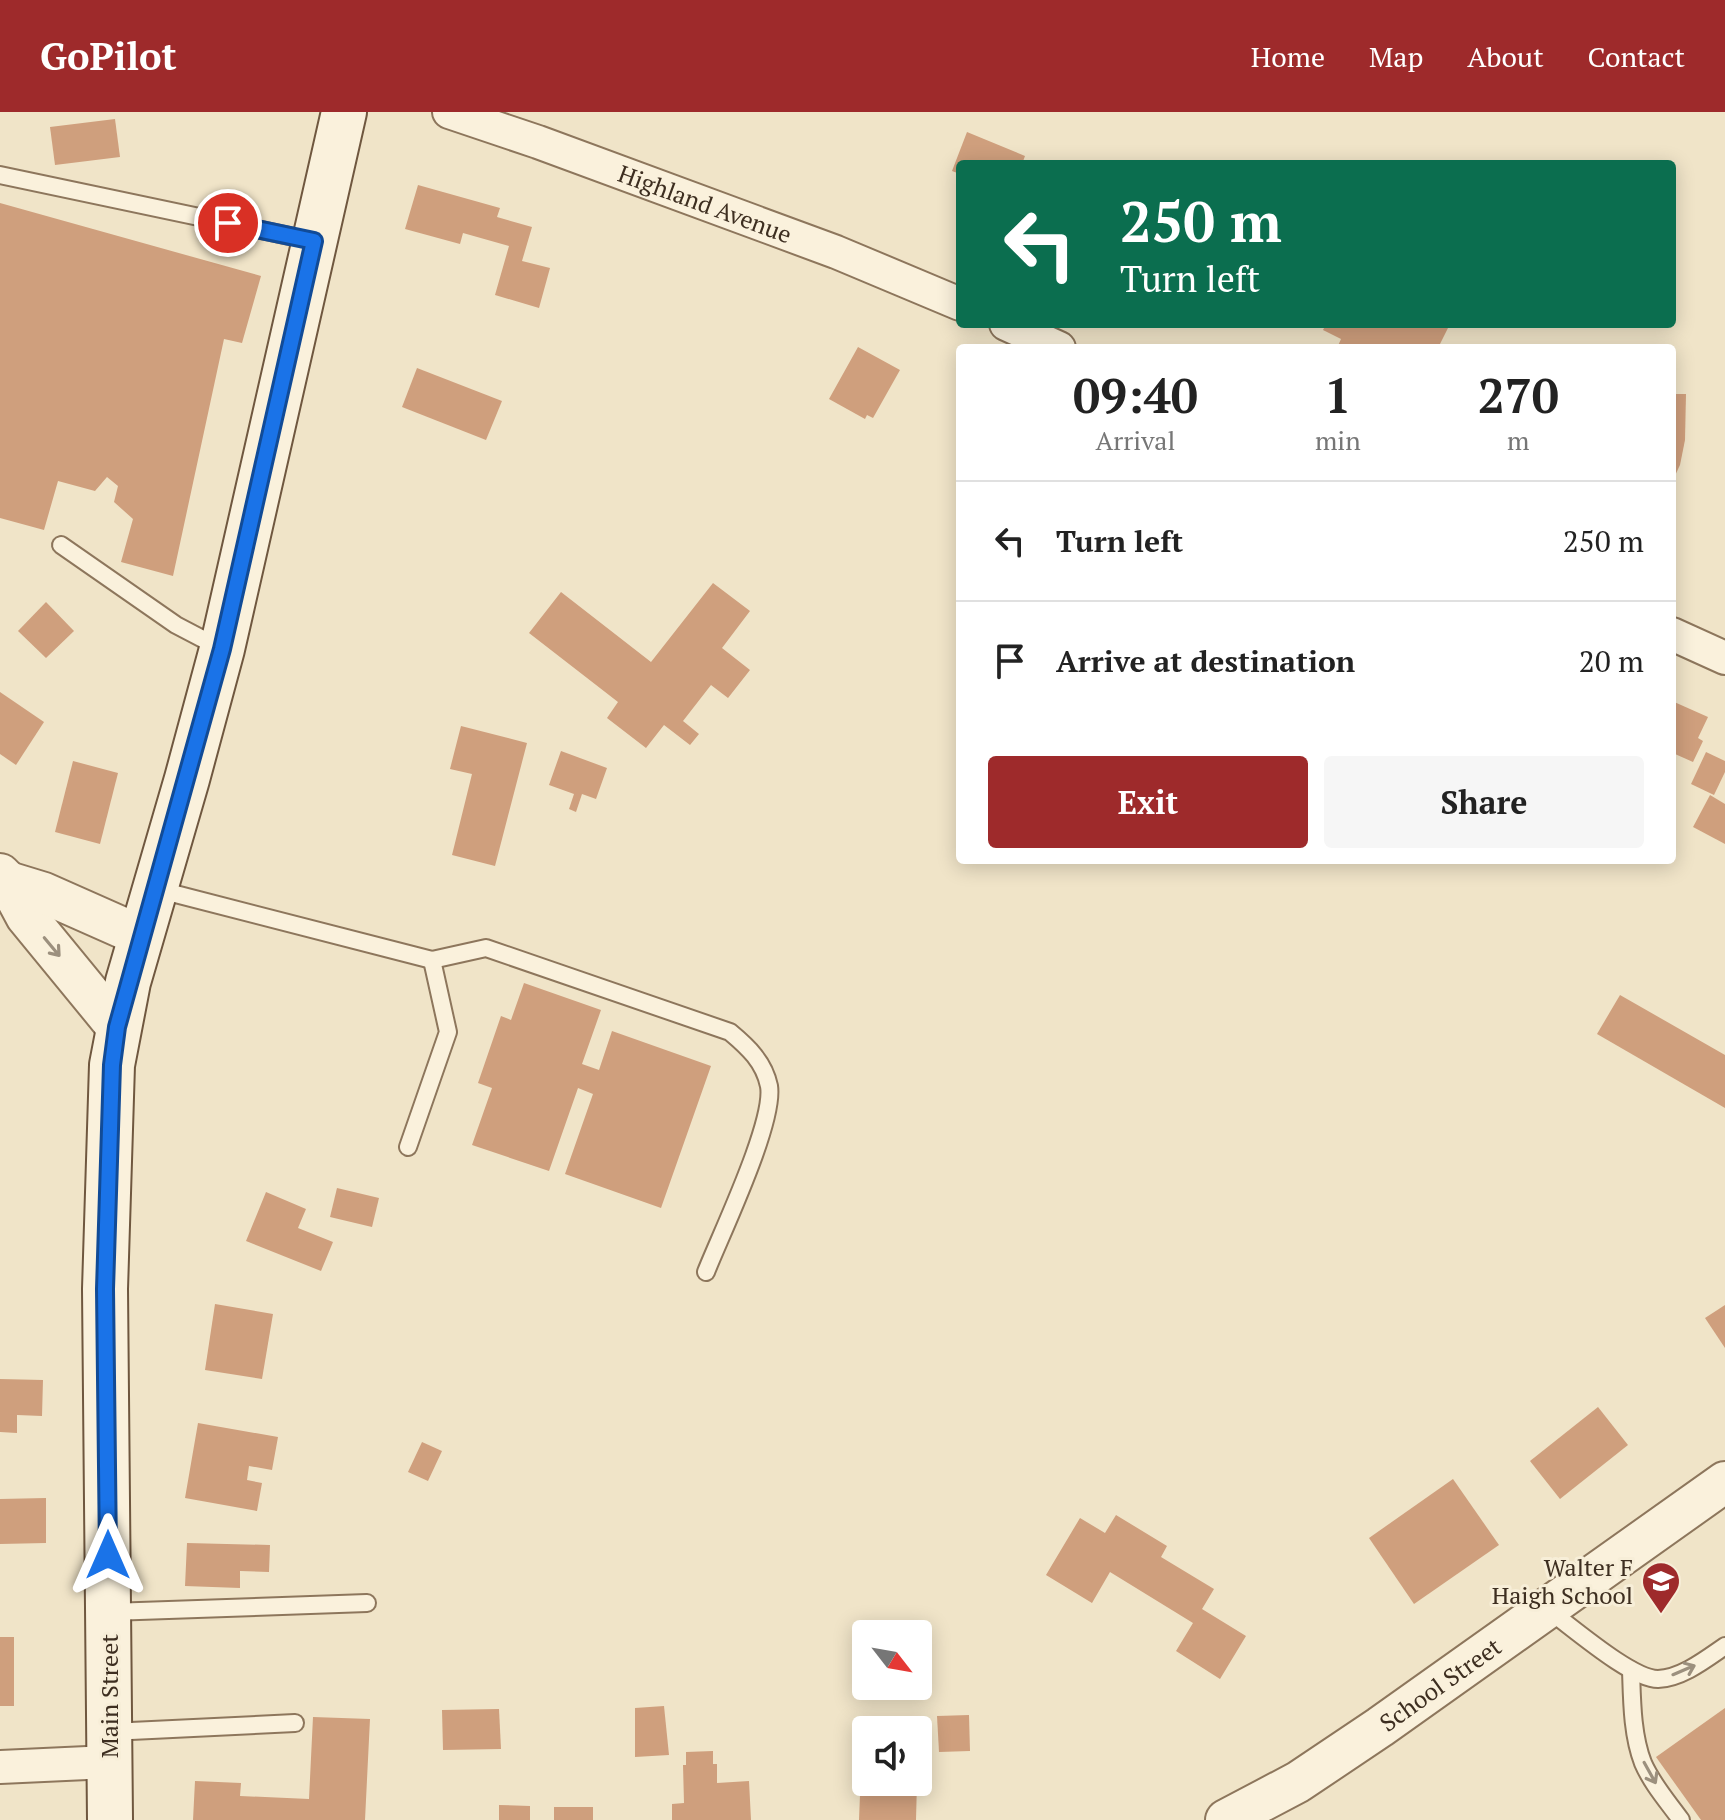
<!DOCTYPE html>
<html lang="en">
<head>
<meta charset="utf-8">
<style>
	body { margin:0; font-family:"PT Serif",serif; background:#f6f6f6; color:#222; height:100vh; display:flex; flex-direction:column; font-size:30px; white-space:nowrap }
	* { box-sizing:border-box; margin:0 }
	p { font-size:26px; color:#767676 }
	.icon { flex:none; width:44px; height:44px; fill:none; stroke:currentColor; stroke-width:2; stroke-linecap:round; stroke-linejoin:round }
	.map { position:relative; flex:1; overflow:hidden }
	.details { position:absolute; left:956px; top:232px; width:720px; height:520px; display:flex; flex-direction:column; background:#fff; border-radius:8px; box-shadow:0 4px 20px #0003 }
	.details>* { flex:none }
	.top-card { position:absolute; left:956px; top:48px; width:720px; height:168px; border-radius:8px; box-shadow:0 4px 20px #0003; background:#0b6e4f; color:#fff; overflow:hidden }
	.needle { width:52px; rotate:121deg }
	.tools { position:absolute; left:852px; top:1508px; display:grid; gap:16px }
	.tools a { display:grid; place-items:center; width:80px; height:80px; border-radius:8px; background:#fff; box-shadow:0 4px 20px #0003; font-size:40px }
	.pin { position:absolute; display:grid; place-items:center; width:68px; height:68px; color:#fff; margin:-34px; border:4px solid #fff; border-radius:50%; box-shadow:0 2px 8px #0007 }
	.me { position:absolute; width:88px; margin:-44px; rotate:0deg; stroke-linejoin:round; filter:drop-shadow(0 0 6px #0008) }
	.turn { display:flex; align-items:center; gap:28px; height:168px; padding:0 32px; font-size:36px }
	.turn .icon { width:104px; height:104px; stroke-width:2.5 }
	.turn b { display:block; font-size:56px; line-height:68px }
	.eta { display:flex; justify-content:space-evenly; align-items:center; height:136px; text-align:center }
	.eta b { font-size:48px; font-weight:800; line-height:56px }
	.action { display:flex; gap:16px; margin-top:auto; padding:16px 32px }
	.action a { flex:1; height:92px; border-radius:8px; background:#9e2a2b; color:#fff; font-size:32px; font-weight:800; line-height:92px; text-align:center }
	.action a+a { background:#f6f6f6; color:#222 }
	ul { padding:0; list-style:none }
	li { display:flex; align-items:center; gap:24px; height:120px; padding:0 32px; border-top:2px solid #e0e0e0 }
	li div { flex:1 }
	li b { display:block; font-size:30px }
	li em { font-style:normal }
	header { display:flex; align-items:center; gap:48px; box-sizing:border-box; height:112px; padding:0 40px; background:#9e2a2b; color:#fff }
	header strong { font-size:38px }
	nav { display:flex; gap:44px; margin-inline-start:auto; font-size:28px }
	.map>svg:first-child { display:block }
	.building { fill:#cf9f7d }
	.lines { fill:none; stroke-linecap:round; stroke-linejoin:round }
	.service-casing { stroke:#8d765c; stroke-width:20 }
	.minor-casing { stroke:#8d765c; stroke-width:36 }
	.tertiary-casing { stroke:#8d765c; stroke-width:44 }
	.secondary-casing { stroke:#6f573f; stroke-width:48 }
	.service { stroke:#faf1dc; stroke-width:16 }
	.minor { stroke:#faf1dc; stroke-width:32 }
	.tertiary { stroke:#faf1dc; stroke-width:40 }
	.secondary { stroke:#faf1dc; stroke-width:44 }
	.oneway { stroke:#9c907e }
	.route-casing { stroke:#114b97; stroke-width:20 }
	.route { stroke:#1a73e8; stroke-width:14 }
	.labels { text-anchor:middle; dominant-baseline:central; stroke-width:6; stroke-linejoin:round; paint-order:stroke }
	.street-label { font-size:24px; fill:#3d2e20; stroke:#f7eed8 }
	.poi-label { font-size:24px; fill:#3d2e20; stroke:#f7eed8; text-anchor:end }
</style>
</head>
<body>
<header>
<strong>GoPilot</strong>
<nav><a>Home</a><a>Map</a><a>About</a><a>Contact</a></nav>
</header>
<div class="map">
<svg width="1725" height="1708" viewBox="0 0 1725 1708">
	<rect width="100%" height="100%" fill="#f0e4c8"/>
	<g class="building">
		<path d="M115,7L120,45L55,53L50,15Z"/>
		<path d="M967,20L1025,44L1022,52H960V62L952,59Z"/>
		<path d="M418,73L500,96L497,105L532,115L522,149L550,156L539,196L495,183L509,134L463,121L460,132L405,117Z"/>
		<path d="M0,91L261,164L242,231L224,227L173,464L121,450L133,407L114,390L118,374L107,365L95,379L58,369L44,418L0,406Z"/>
		<path d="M1326,212H1450L1438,236H1337L1341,227L1323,218Z"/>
		<path d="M858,235L900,258L873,306L867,303L865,307L829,287Z"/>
		<path d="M417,256L502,289L486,328L402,295Z"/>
		<path d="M1672,282H1686L1685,328L1680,353L1672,370Z"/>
		<path d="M713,471L750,499L722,536L750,558L728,586L711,573L683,609L699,622L690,633L664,613L646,636L607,606L618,590L529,521L561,480L651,550Z"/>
		<path d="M46,490L74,519L46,546L18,519Z"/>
		<path d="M0,580L44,610L16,653L0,642Z"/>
		<path d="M1672,589L1708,605L1698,626L1703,629L1693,650L1675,642L1672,649Z"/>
		<path d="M461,614L527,631L495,754L452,743L472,662L450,657Z"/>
		<path d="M561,639L607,656L596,687L582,682L576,700L569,697L574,682L549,673Z"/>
		<path d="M1706,640L1725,649V660L1714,683L1691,672Z"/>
		<path d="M73,649L118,661L100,732L55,720Z"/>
		<path d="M1710,683L1725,692V732L1693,715Z"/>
		<path d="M524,871L601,898L582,952L599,958L612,919L711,954L661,1096L565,1062L593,982L578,976L549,1059L472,1033L492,976L478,971L501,904L511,908Z"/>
		<path d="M1620,883L1725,943V996L1597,922Z"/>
		<path d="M337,1076L379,1086L372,1115L330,1105Z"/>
		<path d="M266,1080L306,1097L298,1116L333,1130L321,1159L246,1129Z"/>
		<path d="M215,1192L273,1202L262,1267L205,1258Z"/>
		<path d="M1725,1193V1236L1705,1206Z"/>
		<path d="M0,1267L43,1268L42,1304L17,1303V1321L0,1320Z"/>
		<path d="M1598,1295L1628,1333L1560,1387L1530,1349Z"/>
		<path d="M198,1311L278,1325L272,1358L249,1354L247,1368L262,1371L257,1399L185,1386Z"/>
		<path d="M422,1330L442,1339L428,1369L408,1360Z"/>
		<path d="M1453,1367L1499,1433L1414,1492L1369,1426Z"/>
		<path d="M46,1386V1431L0,1432V1387Z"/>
		<path d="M1116,1403L1167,1434L1161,1445L1214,1477L1202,1497L1246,1524L1220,1567L1176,1539L1193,1511L1110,1460L1092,1491L1046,1463L1080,1406L1105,1421Z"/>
		<path d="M187,1431L270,1433L269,1460L240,1459V1476L185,1474Z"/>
		<rect x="0" y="1525" width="14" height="69"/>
		<path d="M664,1594L669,1643L635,1645V1596Z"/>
		<path d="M1725,1596V1708H1701L1656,1645Z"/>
		<path d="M499,1597L501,1637L443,1638L442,1598Z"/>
		<path d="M969,1603L970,1639L939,1640L937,1604Z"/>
		<path d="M313,1605L370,1607L365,1708H193L195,1669L241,1671L240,1684L309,1687Z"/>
		<path d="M862,1634H866V1670H917L916,1708H859Z"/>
		<path d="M713,1639V1652H717V1671L749,1669L751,1708H672V1692L684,1691L683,1653H686V1640Z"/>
		<path d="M499,1693L530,1694V1708H499Z"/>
		<rect x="554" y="1695" width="39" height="13"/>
	</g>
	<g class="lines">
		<g class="service-casing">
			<g id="service">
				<path d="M0,63L313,129"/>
				<path d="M61,433L176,513L220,536"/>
				<path d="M156,777L432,848L486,836L730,920C748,935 764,950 769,974C775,1010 721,1122 706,1160"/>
				<path d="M408,1035L448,920L432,848"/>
				<path d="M1547,1497C1571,1514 1631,1567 1658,1567C1682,1566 1706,1547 1725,1534"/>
				<path d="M110,1500L367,1491"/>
				<path d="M1631,1558C1632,1588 1632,1623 1643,1651C1652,1672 1668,1690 1681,1708"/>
				<path d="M110,1620L295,1611"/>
			</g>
		</g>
		<g class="minor-casing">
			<g id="minor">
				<path id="s1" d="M449,0L538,30L836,140L960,192"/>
				<path d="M1006,212L1059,236"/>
				<path d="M1672,522L1725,546"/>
				<path d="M0,1655L109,1650"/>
			</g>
		</g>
		<g class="tertiary-casing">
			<g id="tertiary">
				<path d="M0,762L8,770L26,804L117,915"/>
				<path d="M8,770L44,781L141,824"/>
				<path id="s2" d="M1226,1708L1298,1670L1380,1615L1725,1370"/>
			</g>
		</g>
		<g class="secondary-casing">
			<path id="secondary" d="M110,1708L105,1177L112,953L128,870L187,667L222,537L344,0"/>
		</g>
		<use href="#service" class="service"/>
		<use href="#minor" class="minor"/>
		<use href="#tertiary" class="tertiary"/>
		<use href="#secondary" class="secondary"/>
	</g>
	<defs><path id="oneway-shaft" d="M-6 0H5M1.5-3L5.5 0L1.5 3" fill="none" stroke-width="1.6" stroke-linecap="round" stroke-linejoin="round" transform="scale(2)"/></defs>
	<g class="oneway">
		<use href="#oneway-shaft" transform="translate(52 835) rotate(50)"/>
		<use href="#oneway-shaft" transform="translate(1684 1558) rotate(-23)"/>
		<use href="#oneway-shaft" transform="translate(1650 1661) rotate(61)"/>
	</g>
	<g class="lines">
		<g class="route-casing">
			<path id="route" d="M108,1443L105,1177L112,953L117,915L222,537L314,129L228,111"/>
		</g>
		<use href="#route" class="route"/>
	</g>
	<defs>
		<g id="school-pin" transform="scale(2)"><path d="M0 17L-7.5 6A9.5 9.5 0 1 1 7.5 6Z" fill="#9e2a2b" stroke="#f7eed8"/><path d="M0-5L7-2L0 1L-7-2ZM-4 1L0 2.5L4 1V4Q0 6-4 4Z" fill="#fff"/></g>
	</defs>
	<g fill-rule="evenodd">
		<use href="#school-pin" x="1661" y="1469"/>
	</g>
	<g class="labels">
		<g class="street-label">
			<text stroke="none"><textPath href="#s1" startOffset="272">Highland Avenue</textPath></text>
			<text stroke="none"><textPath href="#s2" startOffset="254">School Street</textPath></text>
			<text transform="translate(109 1584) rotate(-90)">Main Street</text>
		</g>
		<g class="poi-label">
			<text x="1633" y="1455">Walter F<tspan x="1633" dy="28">Haigh School</tspan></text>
		</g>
	</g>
</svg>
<div class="tools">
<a><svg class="needle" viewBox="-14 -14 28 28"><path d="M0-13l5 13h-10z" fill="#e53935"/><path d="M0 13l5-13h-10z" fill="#767676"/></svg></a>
<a><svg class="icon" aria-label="sound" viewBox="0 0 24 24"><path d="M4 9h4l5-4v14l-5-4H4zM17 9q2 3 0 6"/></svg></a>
</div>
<div class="pin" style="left:228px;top:111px;background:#d93025"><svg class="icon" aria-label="arrive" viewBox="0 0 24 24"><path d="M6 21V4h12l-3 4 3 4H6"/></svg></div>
<svg class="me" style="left:108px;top:1443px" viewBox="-20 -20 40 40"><path d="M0-17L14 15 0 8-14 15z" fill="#1a73e8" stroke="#fff" stroke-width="4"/></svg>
<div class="top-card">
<div class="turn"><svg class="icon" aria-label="left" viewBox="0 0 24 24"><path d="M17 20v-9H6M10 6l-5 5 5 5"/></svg><div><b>250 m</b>Turn left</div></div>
</div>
<section class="details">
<div class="eta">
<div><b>09:40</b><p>Arrival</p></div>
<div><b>1</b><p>min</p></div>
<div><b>270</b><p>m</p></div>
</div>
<ul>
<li><svg class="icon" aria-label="left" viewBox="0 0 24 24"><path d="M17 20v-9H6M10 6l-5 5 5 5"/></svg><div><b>Turn left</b></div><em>250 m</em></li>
<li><svg class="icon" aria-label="arrive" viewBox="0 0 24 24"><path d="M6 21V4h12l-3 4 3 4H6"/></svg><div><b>Arrive at destination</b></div><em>20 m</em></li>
</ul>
<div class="action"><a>Exit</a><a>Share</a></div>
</section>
</div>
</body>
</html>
